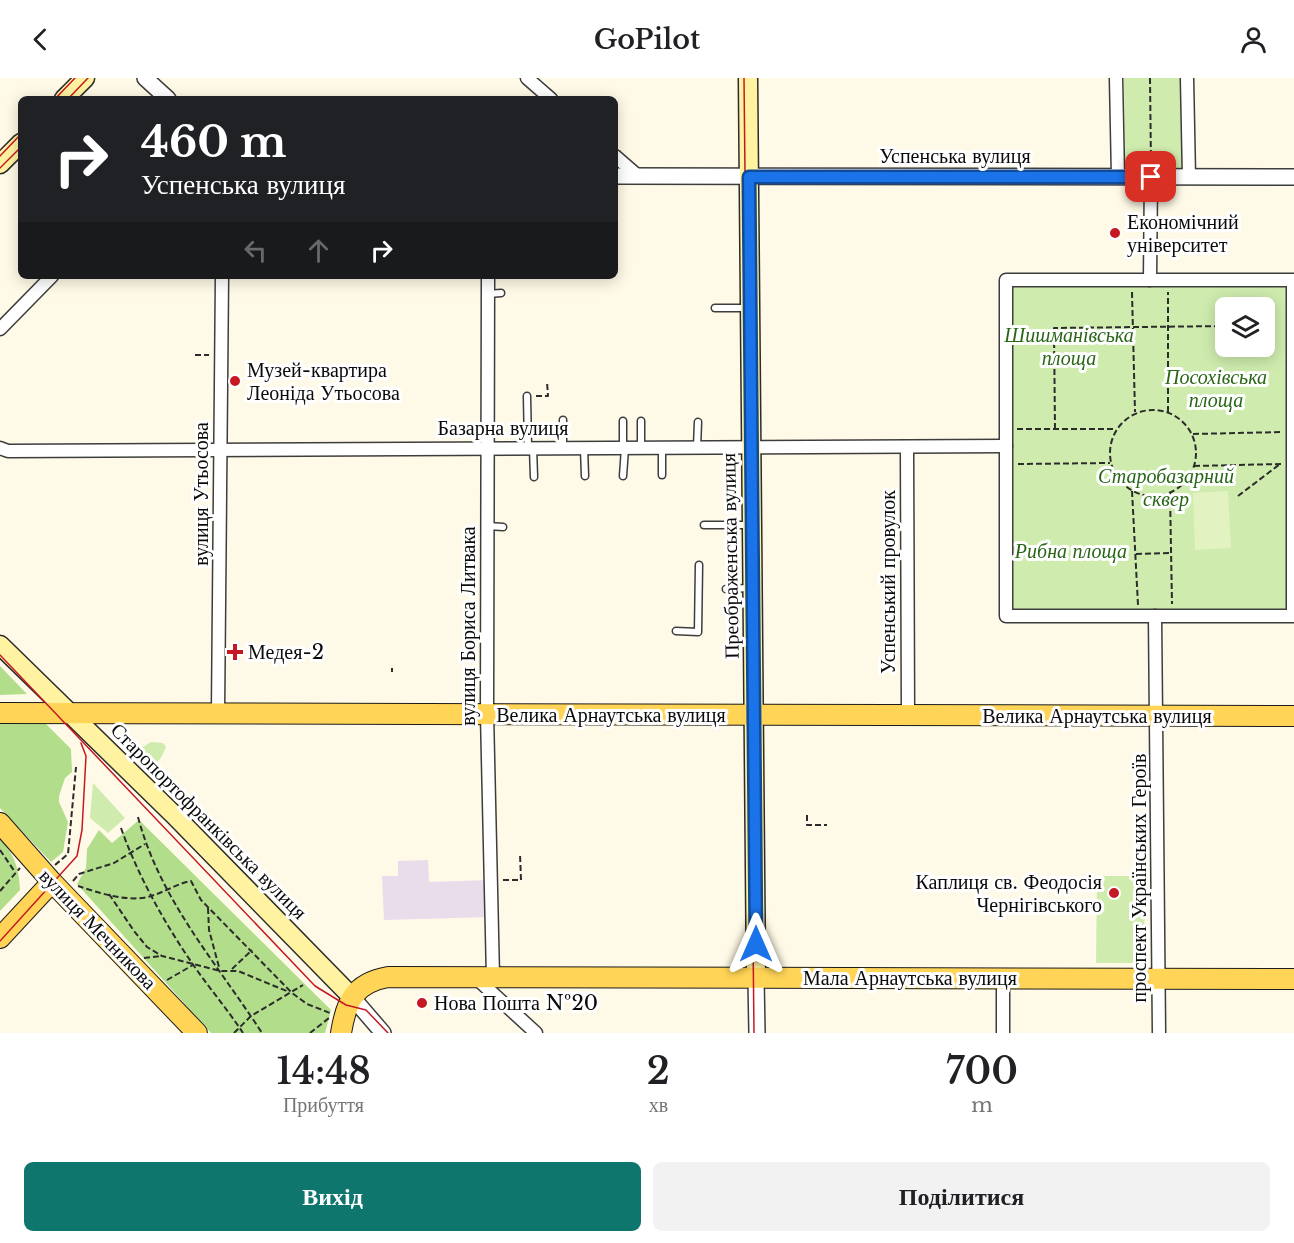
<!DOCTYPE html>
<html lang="uk">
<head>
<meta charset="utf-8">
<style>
	body { margin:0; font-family:"Libre Baskerville",serif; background:#f2f2f2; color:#202124; height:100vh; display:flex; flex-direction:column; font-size:22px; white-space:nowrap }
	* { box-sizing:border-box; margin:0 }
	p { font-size:20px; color:#757577 }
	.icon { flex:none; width:33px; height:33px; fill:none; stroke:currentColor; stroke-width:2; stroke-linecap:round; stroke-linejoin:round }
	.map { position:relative; height:955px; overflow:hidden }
	.sheet { display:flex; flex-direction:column; background:#fff; flex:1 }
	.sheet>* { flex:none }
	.hud { position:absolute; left:18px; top:18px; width:600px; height:183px; border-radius:9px; box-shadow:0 3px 15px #0003; background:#202124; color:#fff; overflow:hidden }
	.tools { position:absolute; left:1215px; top:219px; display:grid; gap:12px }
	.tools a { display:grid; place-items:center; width:60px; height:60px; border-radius:9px; background:#fff; box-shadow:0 3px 15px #0003; font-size:30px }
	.pin { position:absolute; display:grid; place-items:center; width:51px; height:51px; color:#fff; margin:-26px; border-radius:12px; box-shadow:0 3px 9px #0006 }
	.me { position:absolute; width:66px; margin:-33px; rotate:0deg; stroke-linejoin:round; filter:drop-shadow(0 0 4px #0008) }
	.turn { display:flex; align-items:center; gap:21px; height:126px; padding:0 24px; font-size:27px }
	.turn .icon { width:78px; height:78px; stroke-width:2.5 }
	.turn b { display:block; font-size:42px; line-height:51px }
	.lanes { display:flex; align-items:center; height:57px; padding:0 24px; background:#0003; justify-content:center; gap:30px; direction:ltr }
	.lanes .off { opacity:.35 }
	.eta { display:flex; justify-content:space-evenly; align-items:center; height:102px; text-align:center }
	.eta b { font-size:36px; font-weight:600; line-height:42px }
	.cta { display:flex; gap:12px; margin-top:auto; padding:12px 24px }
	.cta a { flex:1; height:69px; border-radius:9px; background:#0f766e; color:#fff; font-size:24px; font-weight:600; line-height:69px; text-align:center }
	.cta a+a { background:#f2f2f2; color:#202124 }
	header { display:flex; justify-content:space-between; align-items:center; height:78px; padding:0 24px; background:#fff; font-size:27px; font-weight:600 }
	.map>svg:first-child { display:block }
	.industrial { fill:#e9ddeb }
	.green { fill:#cfecae; fill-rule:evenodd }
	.forest { fill:#b2de8c }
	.pitch { fill:#e2f3c1 }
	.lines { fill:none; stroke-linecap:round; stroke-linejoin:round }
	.service-casing { stroke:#3d3d3d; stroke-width:9 }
	.minor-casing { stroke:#3d3d3d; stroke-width:15 }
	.tertiary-casing { stroke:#3d3d3d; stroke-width:18 }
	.secondary-casing { stroke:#2c2c2c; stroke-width:21 }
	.primary-casing { stroke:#1b1b1b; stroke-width:22 }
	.path { stroke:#2c2c2c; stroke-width:2; stroke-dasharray:6 3; stroke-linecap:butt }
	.service { stroke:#fff; stroke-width:6 }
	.minor { stroke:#fff; stroke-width:12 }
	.tertiary { stroke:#fff; stroke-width:15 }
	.secondary { stroke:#fff3a2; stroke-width:18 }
	.primary { stroke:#ffd457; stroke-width:20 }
	.tram { stroke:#c51823; stroke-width:1.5 }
	.route-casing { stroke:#114b97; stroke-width:15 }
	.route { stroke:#1a73e8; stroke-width:10 }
	.poi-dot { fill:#c51823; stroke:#fff; stroke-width:2 }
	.labels { text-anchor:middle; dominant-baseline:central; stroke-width:6; stroke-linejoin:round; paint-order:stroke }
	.street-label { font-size:20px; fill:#0a0a0a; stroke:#fff }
	.poi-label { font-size:20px; fill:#0a0a0a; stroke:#fff; text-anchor:start }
	.park-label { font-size:20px; font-style:italic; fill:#286616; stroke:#fff }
</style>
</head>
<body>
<header><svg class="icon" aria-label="back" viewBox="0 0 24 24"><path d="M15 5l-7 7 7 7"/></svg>GoPilot<svg class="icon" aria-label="person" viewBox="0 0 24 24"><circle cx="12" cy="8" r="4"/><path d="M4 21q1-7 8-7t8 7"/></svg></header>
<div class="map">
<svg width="1294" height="955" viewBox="0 0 1294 955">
	<rect width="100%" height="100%" fill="#fffae7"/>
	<path class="industrial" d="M428,782L429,804L490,802L491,839L384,842L382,798H398V783Z"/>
	<g class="green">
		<path d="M1124,0H1181L1182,96L1125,97Z"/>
		<path d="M1006,202H1293V538H1006ZM1226,230H1264V268H1226Z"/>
		<path d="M151,664L163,665L166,669L161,680L149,692L137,677L138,672Z"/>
		<path d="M93,705L125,740L108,755L90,740Z"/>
		<path d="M1097,798H1145L1144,885H1096Z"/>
	</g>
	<g class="forest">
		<path d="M0,588L27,616L0,617Z"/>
		<path d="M0,644H44L71,671L72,694L65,700L59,718V724L68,744L63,774L51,784L0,730Z"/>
		<path d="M139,742L331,932L325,955H211L77,806L86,790L87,771L99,752L112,765Z"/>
		<path d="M0,761C15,777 19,791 20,812L0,833Z"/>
	</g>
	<path class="pitch" d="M1228,413L1231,470L1195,472L1193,415Z"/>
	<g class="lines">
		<g class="service-casing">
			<g id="service">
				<path d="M488,216L501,215"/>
				<path d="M715,230H747"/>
				<path d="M527,318L528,369"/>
				<path d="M623,343V370"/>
				<path d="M563,369V342"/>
				<path d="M641,369V343"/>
				<path d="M697,369L698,344"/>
				<path d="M533,370L534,399"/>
				<path d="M584,370L585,398"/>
				<path d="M662,397V370"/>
				<path d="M623,398L625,370"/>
				<path d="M704,447H749"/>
				<path d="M488,448L503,449"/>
				<path d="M726,511L749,510"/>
				<path d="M676,553L698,554L699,487"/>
			</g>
		</g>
		<g class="minor-casing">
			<g id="minor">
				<path d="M527,0L551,21"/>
				<path d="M1116,0L1118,99"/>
				<path d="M1187,0L1189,99"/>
				<path d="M615,78L638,98"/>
				<path d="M488,198L487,636L493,899"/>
				<rect x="1006" y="202" width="287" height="336"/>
				<path d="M1150,202L1151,99"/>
				<path d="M0,251L52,198"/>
				<path d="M907,369L908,638"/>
				<path d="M0,370L8,373L1006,368"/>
				<path d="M1155,538L1159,955"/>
				<path d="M218,634L222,198"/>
				<path d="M475,899L536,955"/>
				<path d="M1003,955V899"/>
			</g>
		</g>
		<g class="tertiary-casing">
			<g id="tertiary">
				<path d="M145,0L168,21"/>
				<path d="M615,98L1294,99"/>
				<path d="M756,901L757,955"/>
				<path d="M352,919L383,955"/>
			</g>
		</g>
		<g class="secondary-casing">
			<g id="secondary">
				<path d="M748,0L756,901"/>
				<path d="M64,21L85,0"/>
				<path d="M0,86L21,65"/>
				<path d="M0,567L173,736L352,919"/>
			</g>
		</g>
		<g class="primary-casing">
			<g id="primary">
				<path d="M0,635L1294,638"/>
				<path d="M0,745L52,804L197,955"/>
				<path d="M0,860L52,804"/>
				<path d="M341,955C346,924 354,905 388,899L1294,901"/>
			</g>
		</g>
		<g class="path">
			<path d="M1150,0L1151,87"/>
			<path d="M1132,214L1135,334"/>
			<path d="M195,277H209"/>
			<path d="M536,318H548L547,304"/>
			<circle cx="1153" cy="375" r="43"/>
			<path d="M1168,334V214"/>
			<path d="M1017,351H1116"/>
			<path d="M1055,351L1054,250L1226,248"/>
			<path d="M1193,356L1283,354"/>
			<path d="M1018,386L1110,385"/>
			<path d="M1194,388L1281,386"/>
			<path d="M1132,413L1138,527"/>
			<path d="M1170,415L1172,526"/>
			<path d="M1238,418L1280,386"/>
			<path d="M1136,476L1171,475"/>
			<path d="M392,594V590"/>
			<path d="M807,737V747H827"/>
			<path d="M138,739C160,822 216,884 262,955"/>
			<path d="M121,750C138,798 165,846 194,888C210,911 228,932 243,955"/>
			<path d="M0,772L15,794"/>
			<path d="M55,787L68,776L76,689"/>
			<path d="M503,802H521L520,776"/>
			<path d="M73,803L79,796L114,785L145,766"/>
			<path d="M78,808C99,815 129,825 151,818C165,814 176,806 191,803L201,822L292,915L307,926L330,935"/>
			<path d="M0,813L20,790"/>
			<path d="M109,816L134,853L147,869L162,878L220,893H238L289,914"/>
			<path d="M208,830L209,852L219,889"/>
			<path d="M144,880L162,878"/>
			<path d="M232,891L252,872"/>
			<path d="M167,902L193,887"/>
			<path d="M234,955L251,938L303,907"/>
			<path d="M310,955L329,940"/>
		</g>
		<use href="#service" class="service"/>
		<use href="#minor" class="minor"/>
		<use href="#tertiary" class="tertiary"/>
		<use href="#secondary" class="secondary"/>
		<use href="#primary" class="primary"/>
		<g class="tram">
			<path d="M744,0L754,955"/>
			<path d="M55,21L75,0"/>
			<path d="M68,21L88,0"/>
			<path d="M0,78L21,56"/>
			<path d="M0,90L21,69"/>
			<path d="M0,577L315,908L346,927L366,932L388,955"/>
			<path d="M0,863L77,778L82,752L86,678L81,665"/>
		</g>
	</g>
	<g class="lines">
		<g class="route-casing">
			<path id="route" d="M756,866L749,99H1151"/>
		</g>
		<use href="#route" class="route"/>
	</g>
	<g class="poi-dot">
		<circle cx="1115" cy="155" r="6"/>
		<circle cx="235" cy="303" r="6"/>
		<path d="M232 565h6v6h6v6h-6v6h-6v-6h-6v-6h6z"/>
		<circle cx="1114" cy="815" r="6"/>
		<circle cx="422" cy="925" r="6"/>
	</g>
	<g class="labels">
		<g class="street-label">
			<text x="955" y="78">Успенська вулиця</text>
			<text x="503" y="350">Базарна вулиця</text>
			<text transform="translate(201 416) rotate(-90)">вулиця Утьосова</text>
			<text transform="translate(730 478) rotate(-91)">Преображенська вулиця</text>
			<text transform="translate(888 504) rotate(-90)">Успенський провулок</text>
			<text transform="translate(468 548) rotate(-90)">вулиця Бориса Литвака</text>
			<text x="611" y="637">Велика Арнаутська вулиця</text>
			<text x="1097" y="638">Велика Арнаутська вулиця</text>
			<text transform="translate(209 743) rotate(45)">Старопортофранківська вулиця</text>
			<text transform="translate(1139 800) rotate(-90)">проспект Українських Героїв</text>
			<text transform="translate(98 851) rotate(46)">вулиця Мечникова</text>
			<text x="910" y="900">Мала Арнаутська вулиця</text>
		</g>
		<g class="poi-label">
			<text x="1127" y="144">Економічний<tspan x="1127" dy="23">університет</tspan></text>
			<text x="247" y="292">Музей-квартира<tspan x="247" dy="23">Леоніда Утьосова</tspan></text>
			<text x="248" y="574">Медея-2</text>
			<text x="1102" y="804" text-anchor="end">Каплиця св. Феодосія<tspan x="1102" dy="23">Чернігівського</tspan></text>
			<text x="434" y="925">Нова Пошта №20</text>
		</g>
		<g class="park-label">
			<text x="1069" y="257">Шишманівська<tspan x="1069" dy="23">площа</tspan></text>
			<text x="1216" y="299">Посохівська<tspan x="1216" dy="23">площа</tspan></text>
			<text x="1166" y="398">Старобазарний<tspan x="1166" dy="23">сквер</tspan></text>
			<text x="1071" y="473">Рибна площа</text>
		</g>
	</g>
</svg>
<div class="tools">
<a><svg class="icon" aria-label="layers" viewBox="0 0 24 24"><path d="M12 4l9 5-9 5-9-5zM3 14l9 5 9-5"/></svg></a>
</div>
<div class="pin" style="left:1151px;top:99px;background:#d93025"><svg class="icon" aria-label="arrive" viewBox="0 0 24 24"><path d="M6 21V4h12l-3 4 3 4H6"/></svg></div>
<svg class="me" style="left:756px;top:866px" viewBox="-20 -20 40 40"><path d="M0-17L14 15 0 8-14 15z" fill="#1a73e8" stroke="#fff" stroke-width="4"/></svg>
<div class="hud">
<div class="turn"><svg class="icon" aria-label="right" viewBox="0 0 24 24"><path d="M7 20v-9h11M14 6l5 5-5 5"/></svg><div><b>460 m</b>Успенська вулиця</div></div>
<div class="lanes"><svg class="icon off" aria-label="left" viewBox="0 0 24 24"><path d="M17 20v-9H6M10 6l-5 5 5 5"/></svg><svg class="icon off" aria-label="ahead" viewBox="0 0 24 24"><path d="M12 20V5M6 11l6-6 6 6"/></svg><svg class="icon" aria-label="right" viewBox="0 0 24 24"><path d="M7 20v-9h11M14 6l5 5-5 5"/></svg></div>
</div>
</div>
<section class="sheet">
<div class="eta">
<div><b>14:48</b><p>Прибуття</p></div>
<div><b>2</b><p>хв</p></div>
<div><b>700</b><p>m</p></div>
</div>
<div class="cta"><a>Вихід</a><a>Поділитися</a></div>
</section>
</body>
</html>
